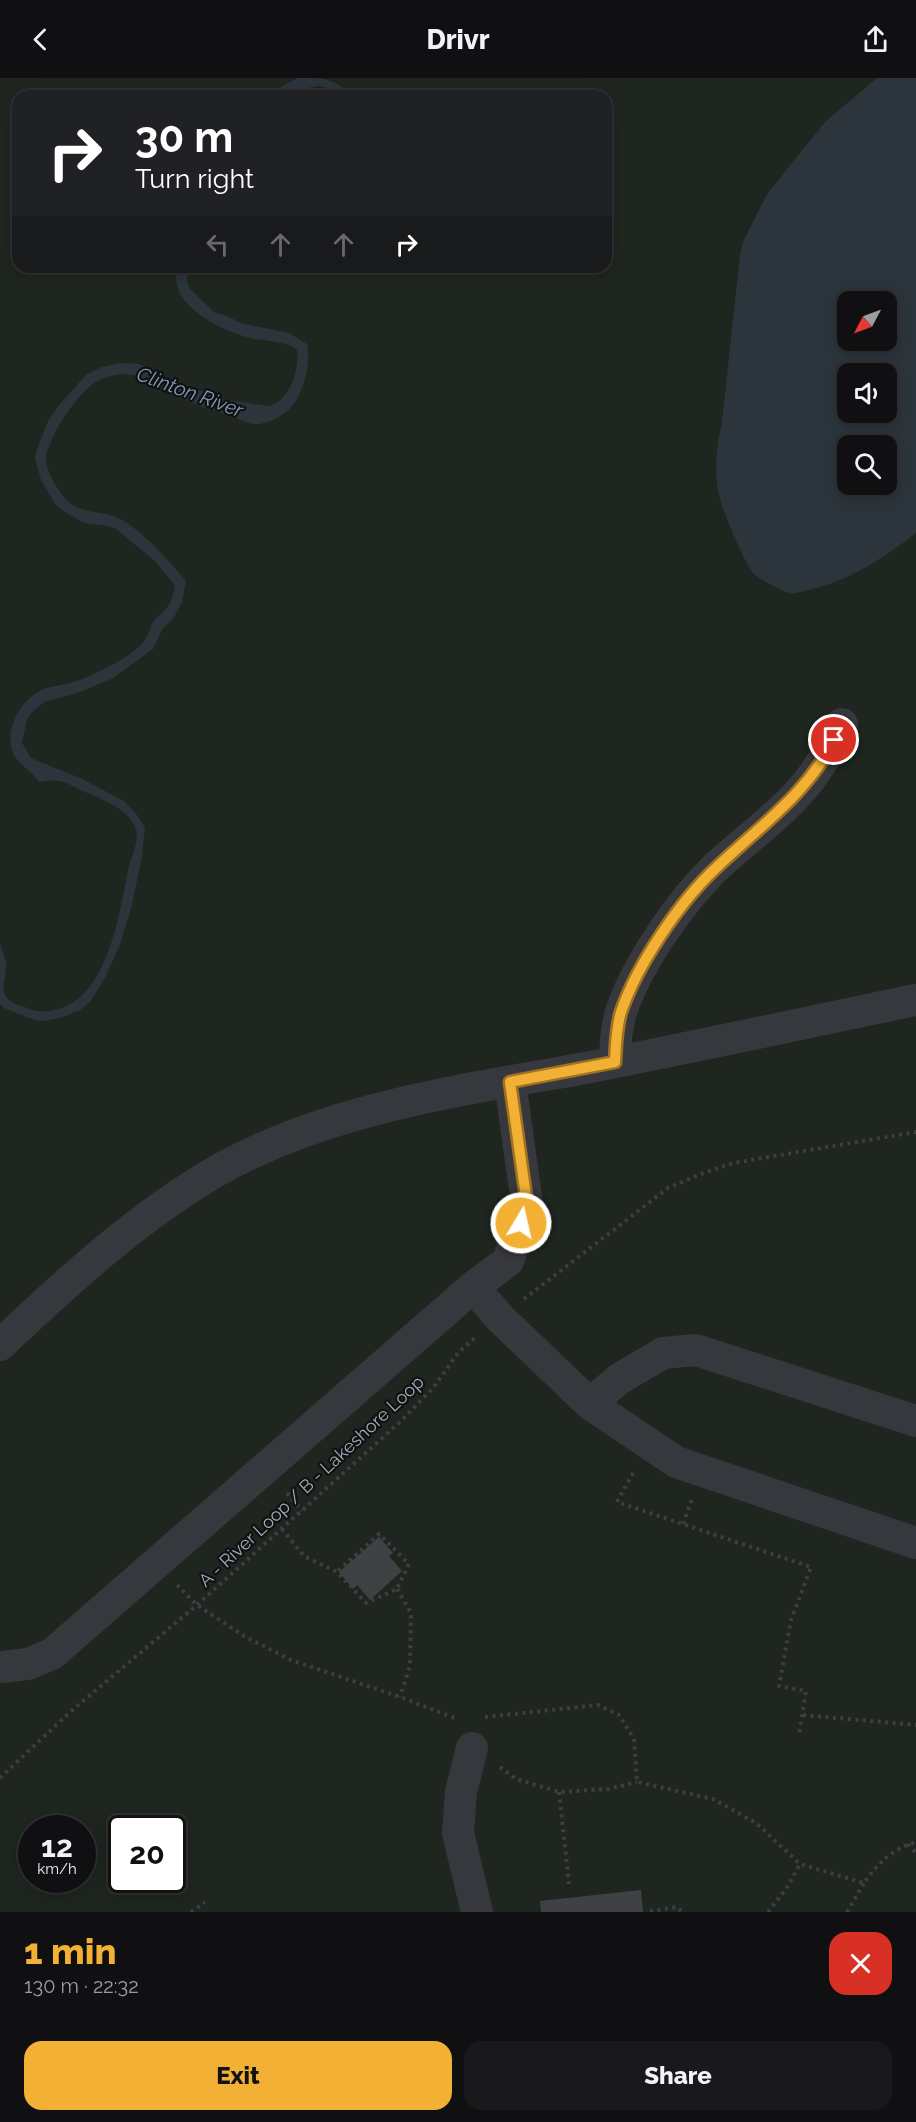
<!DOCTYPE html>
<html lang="en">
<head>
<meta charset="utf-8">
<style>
	body { margin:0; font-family:Raleway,sans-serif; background:#19191b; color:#f1f3f6; height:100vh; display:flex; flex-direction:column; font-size:22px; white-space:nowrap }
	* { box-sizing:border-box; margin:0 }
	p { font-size:20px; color:#9c9d9f }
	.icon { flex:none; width:33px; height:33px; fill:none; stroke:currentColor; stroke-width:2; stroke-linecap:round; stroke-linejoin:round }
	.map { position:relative; height:1834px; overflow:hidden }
	.drawer { display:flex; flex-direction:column; background:#101012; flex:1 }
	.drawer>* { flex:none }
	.hud { position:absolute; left:12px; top:12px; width:600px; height:183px; border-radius:18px; box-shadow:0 3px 15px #0003,0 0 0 2px #303032; background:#202124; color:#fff; overflow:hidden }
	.needle { width:39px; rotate:229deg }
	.controls { position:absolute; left:837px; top:213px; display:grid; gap:12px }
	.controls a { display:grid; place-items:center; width:60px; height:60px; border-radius:12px; background:#101012; box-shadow:0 3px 15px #0003,0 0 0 2px #303032; font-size:30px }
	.speed { position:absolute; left:18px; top:1737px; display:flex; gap:12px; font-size:30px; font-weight:700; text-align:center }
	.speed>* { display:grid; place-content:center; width:78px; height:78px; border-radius:50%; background:#101012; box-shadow:0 3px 15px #0003,0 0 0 2px #303032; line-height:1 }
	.speed small { font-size:15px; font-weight:400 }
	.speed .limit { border:3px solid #111; border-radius:9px; background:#fff; color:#111 }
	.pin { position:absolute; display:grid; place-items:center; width:51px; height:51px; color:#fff; margin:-26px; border:3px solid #fff; border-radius:50%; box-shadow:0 2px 6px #0007 }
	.me { position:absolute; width:66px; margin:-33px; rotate:9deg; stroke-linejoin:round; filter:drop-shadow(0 0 4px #0008) }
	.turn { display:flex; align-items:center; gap:21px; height:126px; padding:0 24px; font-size:27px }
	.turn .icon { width:78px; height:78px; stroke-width:2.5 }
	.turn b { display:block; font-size:42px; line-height:51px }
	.lanes { display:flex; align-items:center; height:57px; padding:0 24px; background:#0003; justify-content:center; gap:30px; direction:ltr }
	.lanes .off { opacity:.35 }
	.round { display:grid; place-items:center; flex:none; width:63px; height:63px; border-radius:18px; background:#19191b }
	.summary { display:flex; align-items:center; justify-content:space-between; height:102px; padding:0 24px }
	h1 { font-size:36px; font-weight:800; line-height:45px; color:#f2b134 }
	.action { display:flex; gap:12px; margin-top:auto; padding:12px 24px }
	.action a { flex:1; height:69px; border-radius:18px; background:#f2b134; color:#111; font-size:24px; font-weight:800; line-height:69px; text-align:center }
	.action a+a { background:#19191b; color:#f1f3f6 }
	header { display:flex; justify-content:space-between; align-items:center; height:78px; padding:0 24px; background:#101012; font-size:27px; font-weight:800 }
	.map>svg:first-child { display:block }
	.green { fill:#1e261f; fill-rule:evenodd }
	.water { fill:#2c353c; fill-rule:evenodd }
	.building { fill:#404145 }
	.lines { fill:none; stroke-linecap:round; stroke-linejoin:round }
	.path { stroke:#3d3f44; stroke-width:4; stroke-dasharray:3 4.5; stroke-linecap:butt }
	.minor { stroke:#37383d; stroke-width:32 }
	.route-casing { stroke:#9d7322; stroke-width:15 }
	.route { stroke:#f2b134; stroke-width:10 }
	.labels { text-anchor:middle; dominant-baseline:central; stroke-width:4.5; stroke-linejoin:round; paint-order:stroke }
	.street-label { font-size:18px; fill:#a8adb8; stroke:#111113 }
	.water-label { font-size:20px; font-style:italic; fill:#7f9bb3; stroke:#111113 }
</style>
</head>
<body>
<header><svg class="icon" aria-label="back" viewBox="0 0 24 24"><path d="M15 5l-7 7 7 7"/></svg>Drivr<svg class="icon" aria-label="share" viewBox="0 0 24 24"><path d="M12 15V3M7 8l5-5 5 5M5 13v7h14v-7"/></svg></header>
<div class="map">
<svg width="916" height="1834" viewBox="0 0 916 1834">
	<rect width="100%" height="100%" fill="#161618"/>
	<path class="green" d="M0,0H916V1834H0ZM18,18H606V189H18ZM848,224H886V262H848ZM848,296H886V334H848ZM848,368H886V406H848ZM32,1750H82V1802H32ZM122,1750H172V1802H122Z"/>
	<g class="water">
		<path d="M298,0C326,0 333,0 352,18H338L328,10L319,8L301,11L288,18H275L282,8Z"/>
		<path d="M877,0H916V455C883,481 845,505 804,513C799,514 795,516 790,515C782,514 760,501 754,496C744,485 720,427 718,412C714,390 717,366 722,344L740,177L743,164L767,116L825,44ZM848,224H886V262H848ZM848,296H886V334H848ZM848,368H886V406H848Z"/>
		<path d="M177,189H188L187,203L190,211L215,235L225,237L241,245L289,255L307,266C310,286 307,300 298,319C292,333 271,347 254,346C248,346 239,341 233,339C214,332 195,327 177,319C159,312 144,296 124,296C115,296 101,300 94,305C80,315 62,340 55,355C52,362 48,369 46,376C44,389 55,408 63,418C79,438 101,431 120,441C142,452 170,484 186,503L182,524L173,541L163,550L153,571L113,600L80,614L44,624L30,636L27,641L22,665L31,680L80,700L124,723L137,737L145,750L142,778L131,831L120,866L105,900L90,924L80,932L60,940L43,943L34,942L4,930L0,926V865C2,872 6,880 6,887C7,898 0,908 6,919C10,925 22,928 30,931C41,935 50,934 61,930C108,915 120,834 128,792C131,780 139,765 136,752C131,733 106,723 90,716C68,707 64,699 39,704C31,692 17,686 12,673C5,651 20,624 38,614C48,608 63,607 74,604C92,598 133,579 144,563C149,557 150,548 154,542C157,538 161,537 164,533C171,526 173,517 175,508L155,483L116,451L108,448L84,445L63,433L55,426L41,402L35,380L36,374L48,343L60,326L87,296L102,289L121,285L139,286L190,312L203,313L228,322L267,328C289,326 300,291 297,272L292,268C277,262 261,263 246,259C217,250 167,226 177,189Z"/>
	</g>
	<g class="building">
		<path d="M379,1459L393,1475L389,1478L402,1493L370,1522L357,1507L353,1511L339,1494Z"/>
		<path d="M641,1812L643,1834H541L540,1823Z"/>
	</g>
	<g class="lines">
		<g class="path">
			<path d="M524,1221L668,1110L701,1096L733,1085L916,1054"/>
			<path d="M633,1395L617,1424L811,1489L791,1542L779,1608L806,1613L799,1657"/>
			<path d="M287,1415L302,1433"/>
			<path d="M683,1446L692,1421"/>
			<path d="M282,1451L304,1478L337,1494L366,1525L397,1511L409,1486L379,1456L337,1494"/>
			<path d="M177,1507L197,1527L244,1558L291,1582L400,1619L457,1641"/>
			<path d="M397,1511L411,1535L410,1588L400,1619"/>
			<path d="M803,1637L916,1647"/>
			<path d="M485,1639L598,1627L619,1637L634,1661L637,1704L713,1721L756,1745L800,1786L864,1805C878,1785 892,1771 916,1764"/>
			<path d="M500,1689L516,1701L559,1714L609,1711L637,1704"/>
			<path d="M0,1700L70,1634L197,1527L400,1344L433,1310L458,1275L476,1259"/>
			<path d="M559,1714L569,1806"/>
			<path d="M908,1766L916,1775"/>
			<path d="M650,1833L677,1829L682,1834"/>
			<path d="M191,1834L205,1824"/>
			<path d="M768,1834L786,1811L800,1786"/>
			<path d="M847,1834L864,1805"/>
		</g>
		<g class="minor">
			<path d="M615,984C615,967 616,951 621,934C637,886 680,824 716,789C746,761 781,737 807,705C822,687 832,666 842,646"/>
			<path d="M473,1209L500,1240L590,1326"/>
			<path d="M0,1267C67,1204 135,1141 215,1094C330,1028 467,1012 596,988C703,967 809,944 916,922"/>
			<path d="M916,1343L696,1272L663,1275L619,1301L590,1326L676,1384L916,1465"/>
			<path d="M0,1589L28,1586L52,1576L473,1209L508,1183L527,1126L510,1004"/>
			<path d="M472,1670L461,1714L458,1755L477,1834"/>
		</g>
	</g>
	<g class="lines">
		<g class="route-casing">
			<path id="route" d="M521,1145L527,1126L510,1004L615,984C616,967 616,950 621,934C637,887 680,823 717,789C759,749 808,715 834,662"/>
		</g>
		<use href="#route" class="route"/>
	</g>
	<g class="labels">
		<g class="street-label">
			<text transform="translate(311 1403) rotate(-43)">A - River Loop / B - Lakeshore Loop</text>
		</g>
		<g class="water-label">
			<text transform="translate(190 314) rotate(20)">Clinton River</text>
		</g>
	</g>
</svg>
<div class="controls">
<a><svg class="needle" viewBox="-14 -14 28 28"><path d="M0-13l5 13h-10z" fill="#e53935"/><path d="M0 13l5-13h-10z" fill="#9c9d9f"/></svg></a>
<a><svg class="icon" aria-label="sound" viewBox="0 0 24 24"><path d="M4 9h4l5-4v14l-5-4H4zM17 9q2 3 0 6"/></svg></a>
<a><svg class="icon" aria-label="search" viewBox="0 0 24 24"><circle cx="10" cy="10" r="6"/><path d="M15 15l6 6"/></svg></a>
</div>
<div class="speed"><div>12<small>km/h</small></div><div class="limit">20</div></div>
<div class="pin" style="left:834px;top:662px;background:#d93025"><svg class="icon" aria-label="arrive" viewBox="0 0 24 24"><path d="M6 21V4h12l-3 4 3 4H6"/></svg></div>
<svg class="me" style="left:521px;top:1145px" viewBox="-20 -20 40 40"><circle r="17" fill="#f2b134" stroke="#fff" stroke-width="3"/><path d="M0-11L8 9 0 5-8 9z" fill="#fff"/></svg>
<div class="hud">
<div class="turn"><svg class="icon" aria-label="right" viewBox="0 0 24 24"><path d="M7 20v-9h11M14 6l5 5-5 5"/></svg><div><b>30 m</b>Turn right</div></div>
<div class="lanes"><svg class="icon off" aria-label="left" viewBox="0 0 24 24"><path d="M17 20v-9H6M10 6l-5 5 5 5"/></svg><svg class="icon off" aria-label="ahead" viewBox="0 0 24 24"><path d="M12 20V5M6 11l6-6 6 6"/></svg><svg class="icon off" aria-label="ahead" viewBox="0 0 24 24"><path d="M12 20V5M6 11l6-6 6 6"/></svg><svg class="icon" aria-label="right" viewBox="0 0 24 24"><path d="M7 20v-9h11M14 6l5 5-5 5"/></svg></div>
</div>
</div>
<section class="drawer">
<div class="summary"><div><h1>1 min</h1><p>130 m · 22:32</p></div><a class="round" style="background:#d93025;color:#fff"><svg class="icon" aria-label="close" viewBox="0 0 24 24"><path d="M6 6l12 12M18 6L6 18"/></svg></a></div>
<div class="action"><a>Exit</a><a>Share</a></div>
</section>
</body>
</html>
